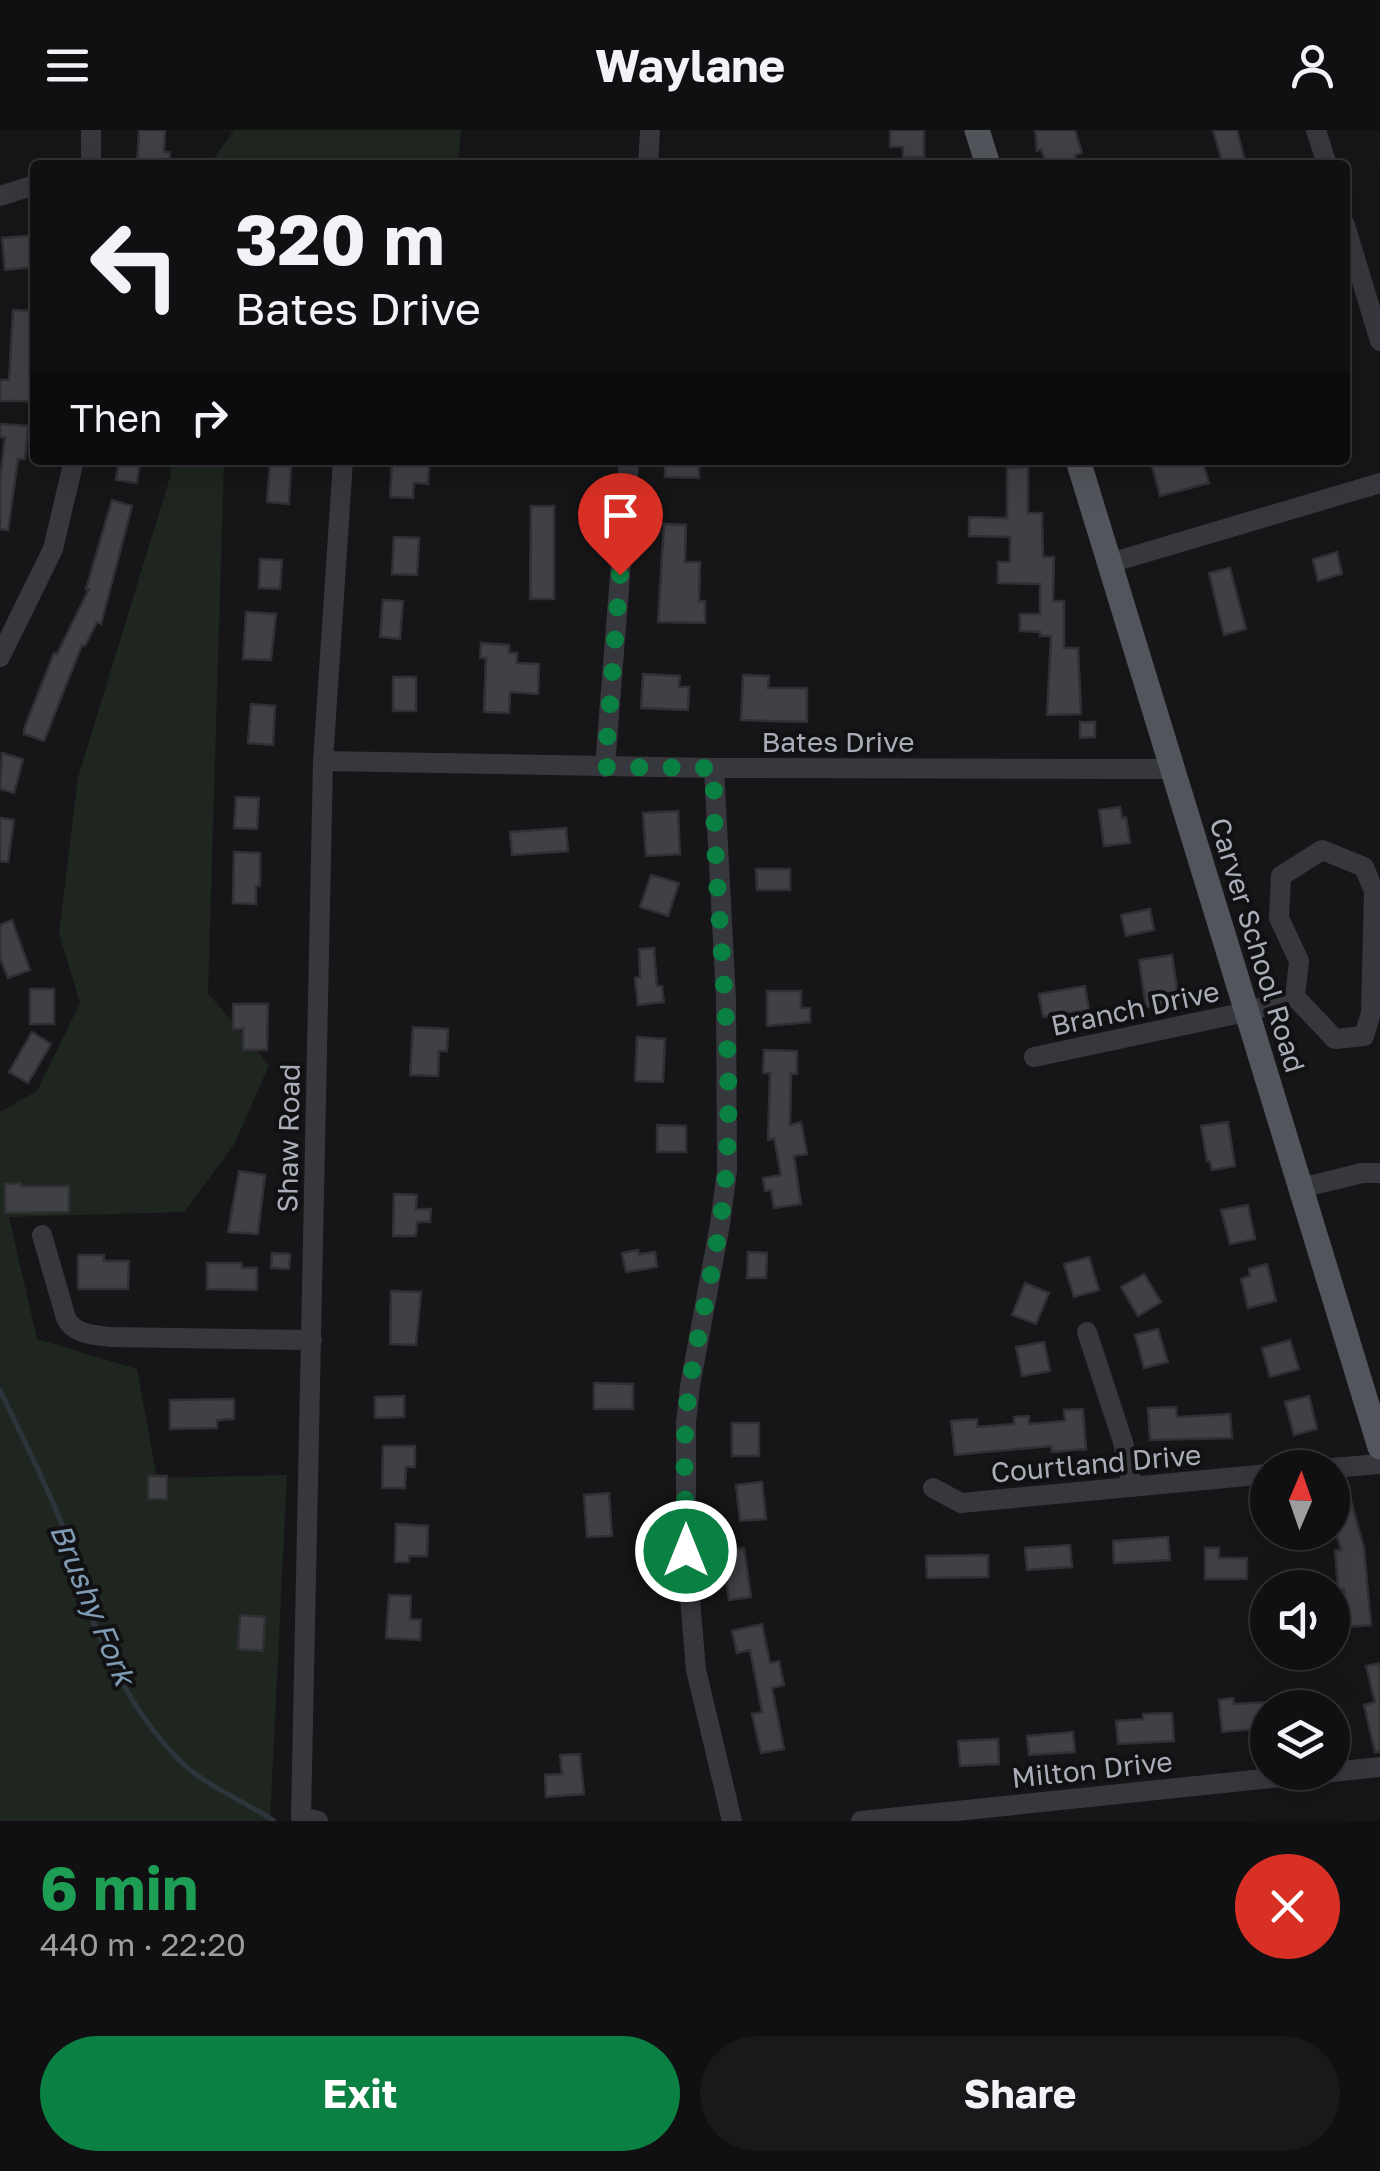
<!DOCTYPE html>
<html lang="en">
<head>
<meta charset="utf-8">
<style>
	body { margin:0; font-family:"Golos Text",sans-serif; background:#19191b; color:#f1f3f6; height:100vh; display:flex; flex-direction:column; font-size:38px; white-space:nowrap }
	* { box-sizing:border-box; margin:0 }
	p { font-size:32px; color:#9c9d9f }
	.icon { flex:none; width:55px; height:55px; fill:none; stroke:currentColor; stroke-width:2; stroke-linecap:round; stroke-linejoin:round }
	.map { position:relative; height:1691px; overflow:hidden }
	.drawer { display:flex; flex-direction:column; background:#101012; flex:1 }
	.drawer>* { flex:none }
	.guide { position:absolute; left:30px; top:30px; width:1320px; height:305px; border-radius:10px; box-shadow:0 10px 40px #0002,0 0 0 2px #303032; background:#101012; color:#f1f3f6; overflow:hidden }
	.needle { width:65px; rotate:2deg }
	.fabs { position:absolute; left:1250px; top:1320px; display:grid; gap:20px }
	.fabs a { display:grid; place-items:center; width:100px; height:100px; border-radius:50%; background:#101012; box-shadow:0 10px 40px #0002,0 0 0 2px #303032; font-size:50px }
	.pin { position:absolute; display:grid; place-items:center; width:85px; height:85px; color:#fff; margin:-102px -42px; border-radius:50% 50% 50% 0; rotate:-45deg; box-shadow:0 0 10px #0007 }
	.pin .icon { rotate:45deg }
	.me { position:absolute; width:110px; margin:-55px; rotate:0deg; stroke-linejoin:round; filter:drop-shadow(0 0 8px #0008) }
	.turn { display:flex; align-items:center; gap:35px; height:210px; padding:0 40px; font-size:45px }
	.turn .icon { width:130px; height:130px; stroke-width:2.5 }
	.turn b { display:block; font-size:70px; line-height:85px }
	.then { display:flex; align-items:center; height:95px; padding:0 40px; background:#0003; gap:20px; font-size:38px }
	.round { display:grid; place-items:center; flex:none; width:105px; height:105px; border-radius:52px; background:#19191b }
	.head { display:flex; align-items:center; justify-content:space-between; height:170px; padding:0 40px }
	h1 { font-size:60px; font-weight:700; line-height:75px; color:#1e9e55 }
	.cta { display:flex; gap:20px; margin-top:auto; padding:20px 40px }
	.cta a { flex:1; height:115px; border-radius:60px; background:#0b8043; color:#fff; font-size:40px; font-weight:700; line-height:115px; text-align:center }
	.cta a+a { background:#19191b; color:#f1f3f6 }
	header { display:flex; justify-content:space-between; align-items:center; height:130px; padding:0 40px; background:#101012; font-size:45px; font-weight:700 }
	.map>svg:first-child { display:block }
	.green { fill:#1e261f }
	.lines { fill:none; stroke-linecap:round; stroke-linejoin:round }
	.stream { stroke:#2c353c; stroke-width:5 }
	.building { fill:#404145; stroke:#303034; stroke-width:2.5 }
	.minor { stroke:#37383d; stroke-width:20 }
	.major { stroke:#53555c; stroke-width:25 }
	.route { stroke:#0b8043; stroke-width:18; stroke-dasharray:0 32.4 }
	.labels { text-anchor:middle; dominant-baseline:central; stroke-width:8; stroke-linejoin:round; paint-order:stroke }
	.street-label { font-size:28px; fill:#a8adb8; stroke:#111113 }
	.water-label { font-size:30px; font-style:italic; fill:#7f9bb3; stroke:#111113 }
</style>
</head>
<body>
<header><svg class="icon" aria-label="menu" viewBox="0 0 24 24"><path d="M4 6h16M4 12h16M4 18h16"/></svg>Waylane<svg class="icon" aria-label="person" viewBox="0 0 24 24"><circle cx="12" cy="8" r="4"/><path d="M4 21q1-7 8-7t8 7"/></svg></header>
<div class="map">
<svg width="1380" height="1691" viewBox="0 0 1380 1691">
	<rect width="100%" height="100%" fill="#161618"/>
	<g class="green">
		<path d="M234,0H461L458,35H209Z"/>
		<path d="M172,330H224L208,863L269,935L235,1013L184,1082L9,1087L37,1209L137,1239L157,1348L287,1345L270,1691H0V982L37,961L80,873L59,803L78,648L170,347Z"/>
	</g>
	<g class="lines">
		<path class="stream" d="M0,1260C24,1311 50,1361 69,1413C79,1439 84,1468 94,1493C114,1543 141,1591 178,1629C205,1656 243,1670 274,1691"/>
	</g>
	<g class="building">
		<path d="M139,0H165L164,22H170L169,35H137Z"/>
		<path d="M890,0H924V27H903V17H890Z"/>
		<path d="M1035,0H1075L1082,23L1075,25L1078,35L1046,34L1041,19L1037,21Z"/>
		<path d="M1213,0H1237L1245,31L1223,35Z"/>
		<path d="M35,105V137L5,140L2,108Z"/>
		<path d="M13,180L35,181L31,271H0V250H9Z"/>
		<path d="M0,294L28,296L25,329H18L8,400L0,399V348L5,307H0Z"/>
		<path d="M119,330H140L137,353L116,350Z"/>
		<path d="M665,330H699V348L665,347Z"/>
		<path d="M1174,330H1202L1209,353L1160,366L1152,336Z"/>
		<path d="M392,332L429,335L428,354L414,353L413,368L390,367Z"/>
		<path d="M270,334L291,336L289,374L267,372Z"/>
		<path d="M1028,337V383H1042L1043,427H1054L1053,471H1064V518H1078L1081,584L1047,585L1051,506H1040V502L1020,501V484H1040V454L998,453V432H1010V407L969,406V387L1007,388V338Z"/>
		<path d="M112,370L132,376L101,494L97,492L85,516L82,515L44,611L24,604V599L54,523L57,524L89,459H86Z"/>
		<path d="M531,376H554V469H530Z"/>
		<path d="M664,394L686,395L685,432H700L699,471H705V493L658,492Z"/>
		<path d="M394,407L419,408L417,445L392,444Z"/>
		<path d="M1337,422L1342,444L1318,451L1313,429Z"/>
		<path d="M260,429L282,430L280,459L259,458Z"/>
		<path d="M1230,438L1246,499L1224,505L1209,443Z"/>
		<path d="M383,470L403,471L400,509L380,507Z"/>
		<path d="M246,482L276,484L271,530L243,529Z"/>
		<path d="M481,513L509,515V523H517V533L539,534L538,564L510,562L509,583L484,582L486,528H480Z"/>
		<path d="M643,544L680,546L679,557H689L688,580L641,578Z"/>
		<path d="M743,545L769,546L768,558H807V592L741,590Z"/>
		<rect x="393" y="547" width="23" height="34"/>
		<path d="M251,574L275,576L273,615L248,613Z"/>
		<path d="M1080,592H1095V607L1080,608Z"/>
		<path d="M2,623L23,629L14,663L0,659Z"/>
		<path d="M236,667L259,668L257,699L234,698Z"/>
		<path d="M1120,677L1122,688L1126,687L1130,713L1104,716L1099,680Z"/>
		<path d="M678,681L680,724L646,726L643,683Z"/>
		<path d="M0,688L14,690L8,732L0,731Z"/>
		<path d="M566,698L568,721L512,725L510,702Z"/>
		<path d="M234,722L260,723V756H256V774L233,773Z"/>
		<path d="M756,739H790V760H757Z"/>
		<path d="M651,745L679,753L668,786L640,777Z"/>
		<path d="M1150,779L1154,800L1126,806L1121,785Z"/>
		<path d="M12,790L30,840L8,848L0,828V795Z"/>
		<path d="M654,818L657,856H662L664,872L638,875L635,848L640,847L639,819Z"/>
		<path d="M1172,825L1179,872L1146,877L1139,830Z"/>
		<path d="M1085,856L1089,880L1043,887L1039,864Z"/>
		<rect x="30" y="859" width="24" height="35"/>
		<path d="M767,861H801V878H810V892L767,896Z"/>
		<path d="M233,874H268L267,920H243V899H233Z"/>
		<path d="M413,897L448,899L447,921H439L438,946L410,945Z"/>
		<path d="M32,902L51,914L28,953L9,942Z"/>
		<path d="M637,907L665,909L663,952L635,951Z"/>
		<path d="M764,920L797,921V944H791L790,995L801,992L807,1024L794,1026L801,1074L774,1078L771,1060L765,1061L763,1048L781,1045L774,1008L768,1010L770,943H763Z"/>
		<path d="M1228,992L1235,1036L1212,1040L1210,1031H1207L1201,996Z"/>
		<path d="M657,995L686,996V1022H657Z"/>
		<path d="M239,1041L265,1045L258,1104L228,1102Z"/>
		<path d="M21,1053V1056H69V1082L5,1083V1054Z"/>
		<path d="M394,1064L417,1065L416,1079H431L430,1092H417L416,1106H393Z"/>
		<path d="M1248,1075L1255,1109L1230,1114L1221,1080Z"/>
		<path d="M638,1120L639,1124L655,1122L657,1137L626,1142L622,1123Z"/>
		<path d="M748,1122L767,1123L766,1148H747Z"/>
		<path d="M272,1123L290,1124L289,1139L271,1138Z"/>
		<path d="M78,1125H104V1131H129L128,1159H78Z"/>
		<path d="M1089,1127L1099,1160L1074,1167L1064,1134Z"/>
		<path d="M207,1133H242V1138H257V1160L207,1159Z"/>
		<path d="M1267,1134L1276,1171L1248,1178L1241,1149L1250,1146L1249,1139Z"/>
		<path d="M1144,1144L1161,1172L1138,1186L1121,1157Z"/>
		<path d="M1025,1153L1049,1163L1036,1194L1012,1185Z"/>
		<path d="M391,1161L421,1162L416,1215L390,1214Z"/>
		<path d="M1158,1199L1168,1232L1144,1238L1135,1205Z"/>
		<path d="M1290,1210L1299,1239L1270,1247L1262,1218Z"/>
		<path d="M1044,1212L1050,1241L1022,1246L1016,1217Z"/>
		<path d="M594,1253L633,1254V1279H594Z"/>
		<path d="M404,1266V1287L375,1288V1267Z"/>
		<path d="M1309,1266L1317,1299L1294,1305L1285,1272Z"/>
		<path d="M234,1269V1289L217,1290V1298L170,1299V1270Z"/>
		<path d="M1176,1277L1177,1287L1230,1284L1232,1308L1150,1310L1148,1278Z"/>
		<path d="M1083,1279L1086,1319L1052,1322L1051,1316L955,1325L951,1291L977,1289V1297L1014,1294V1287L1029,1286V1294L1065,1291L1064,1280Z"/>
		<rect x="732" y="1293" width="27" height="33"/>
		<path d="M383,1316H415V1337H406L405,1358H382Z"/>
		<rect x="148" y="1346" width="19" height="23"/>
		<path d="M762,1352L766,1389L740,1391L736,1355Z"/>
		<path d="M609,1363L612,1406L587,1407L584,1365Z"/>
		<path d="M1350,1367L1364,1418L1371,1495L1347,1497L1344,1459H1338L1335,1420H1341L1332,1389V1372Z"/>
		<path d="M396,1394L428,1396L427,1426H409V1432H395Z"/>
		<path d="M1168,1407L1170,1430L1114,1433L1113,1411Z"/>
		<path d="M1070,1415L1072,1437L1027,1440L1025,1418Z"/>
		<path d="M744,1418L751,1467L729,1470L722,1421Z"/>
		<path d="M1205,1418H1219V1428H1247V1449H1205Z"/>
		<path d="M988,1425V1447L927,1448L926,1426Z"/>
		<path d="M389,1465L411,1466L410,1489L421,1490L420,1510L386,1508Z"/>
		<path d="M240,1485L265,1487L263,1521L238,1519Z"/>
		<path d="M762,1494L770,1533L779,1531L784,1555L772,1558L784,1619L761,1623L752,1584L762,1582L750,1520L737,1523L732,1501Z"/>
		<path d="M1380,1533V1622H1375L1364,1575L1375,1572L1366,1536Z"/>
		<path d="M1233,1568L1234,1574L1268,1572V1598L1222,1602L1219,1570Z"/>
		<path d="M1172,1583L1174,1611L1118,1614L1116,1591L1143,1589V1584Z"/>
		<path d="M1073,1602L1075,1622L1029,1625L1027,1606Z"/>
		<path d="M998,1609L999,1634L960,1636L958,1611Z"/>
		<path d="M580,1624L584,1664L546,1667L545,1645L562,1644L560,1625Z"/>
	</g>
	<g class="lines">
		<g class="minor">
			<path d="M91,0V35"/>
			<path d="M1316,0L1327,35"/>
			<path d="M648,35L650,0"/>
			<path d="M0,66L35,55"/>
			<path d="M1345,95L1380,211"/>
			<path d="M1110,433L1380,353"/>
			<path d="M0,527L53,419L74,330"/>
			<path d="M323,631L714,638L1173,639"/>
			<path d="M605,637L629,330"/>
			<path d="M714,638L726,869L727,1041L720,1094L690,1256L686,1293V1421L696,1540L732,1691"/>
			<path d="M1322,720L1364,737L1374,761L1371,883L1364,906L1335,909L1295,867L1299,831L1279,788L1281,746Z"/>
			<path d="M1034,927L1246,882L1295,867"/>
			<path d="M1301,1058L1362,1043H1380"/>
			<path d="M42,1105L66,1188C74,1205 95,1205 111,1207L312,1210"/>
			<path d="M1087,1202L1123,1312L1132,1357"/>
			<path d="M1332,1338L1380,1334"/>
			<path d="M933,1358L961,1373L1268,1344"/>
			<path d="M1332,1642L1380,1637"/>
			<path d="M318,1691L301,1687L323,631L343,330"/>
			<path d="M861,1691L1330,1642"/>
		</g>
		<g class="major">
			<path d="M977,0L988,35"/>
			<path d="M1078,330L1380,1317"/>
		</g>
	</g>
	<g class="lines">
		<path class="route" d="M620,445L605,637L714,638C712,773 736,907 726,1042C721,1114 701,1183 690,1253C681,1308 686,1366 686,1421"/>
	</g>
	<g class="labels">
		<g class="street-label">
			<text x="838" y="611">Bates Drive</text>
			<text transform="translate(1258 815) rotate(73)">Carver School Road</text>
			<text transform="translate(1135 878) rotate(-12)">Branch Drive</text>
			<text transform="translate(288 1008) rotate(-89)">Shaw Road</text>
			<text transform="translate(1096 1333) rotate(-5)">Courtland Drive</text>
			<text transform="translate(1092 1639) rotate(-6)">Milton Drive</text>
		</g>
		<g class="water-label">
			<text transform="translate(93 1474) rotate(67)">Brushy Fork</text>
		</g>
	</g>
</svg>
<div class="fabs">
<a><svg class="needle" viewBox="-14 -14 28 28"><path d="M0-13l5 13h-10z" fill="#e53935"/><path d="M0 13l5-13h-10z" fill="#9c9d9f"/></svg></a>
<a><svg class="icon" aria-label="sound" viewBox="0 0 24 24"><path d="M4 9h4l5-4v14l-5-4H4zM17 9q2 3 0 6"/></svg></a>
<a><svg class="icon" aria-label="layers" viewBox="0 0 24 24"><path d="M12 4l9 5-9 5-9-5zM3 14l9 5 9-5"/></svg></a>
</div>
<div class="pin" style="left:620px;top:445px;background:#d93025"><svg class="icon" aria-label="arrive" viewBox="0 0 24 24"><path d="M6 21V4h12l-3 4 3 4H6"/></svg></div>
<svg class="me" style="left:686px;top:1421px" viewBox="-20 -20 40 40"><circle r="17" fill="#0b8043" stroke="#fff" stroke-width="3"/><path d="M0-11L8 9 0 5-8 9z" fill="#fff"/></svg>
<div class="guide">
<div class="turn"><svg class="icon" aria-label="left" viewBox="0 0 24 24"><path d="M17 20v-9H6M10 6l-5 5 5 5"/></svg><div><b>320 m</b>Bates Drive</div></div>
<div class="then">Then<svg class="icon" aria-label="right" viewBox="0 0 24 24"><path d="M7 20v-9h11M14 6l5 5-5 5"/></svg></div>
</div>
</div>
<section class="drawer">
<div class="head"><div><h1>6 min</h1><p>440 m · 22:20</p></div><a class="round" style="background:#d93025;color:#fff"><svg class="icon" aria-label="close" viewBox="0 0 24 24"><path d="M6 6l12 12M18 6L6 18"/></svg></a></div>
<div class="cta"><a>Exit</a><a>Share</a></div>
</section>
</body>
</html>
